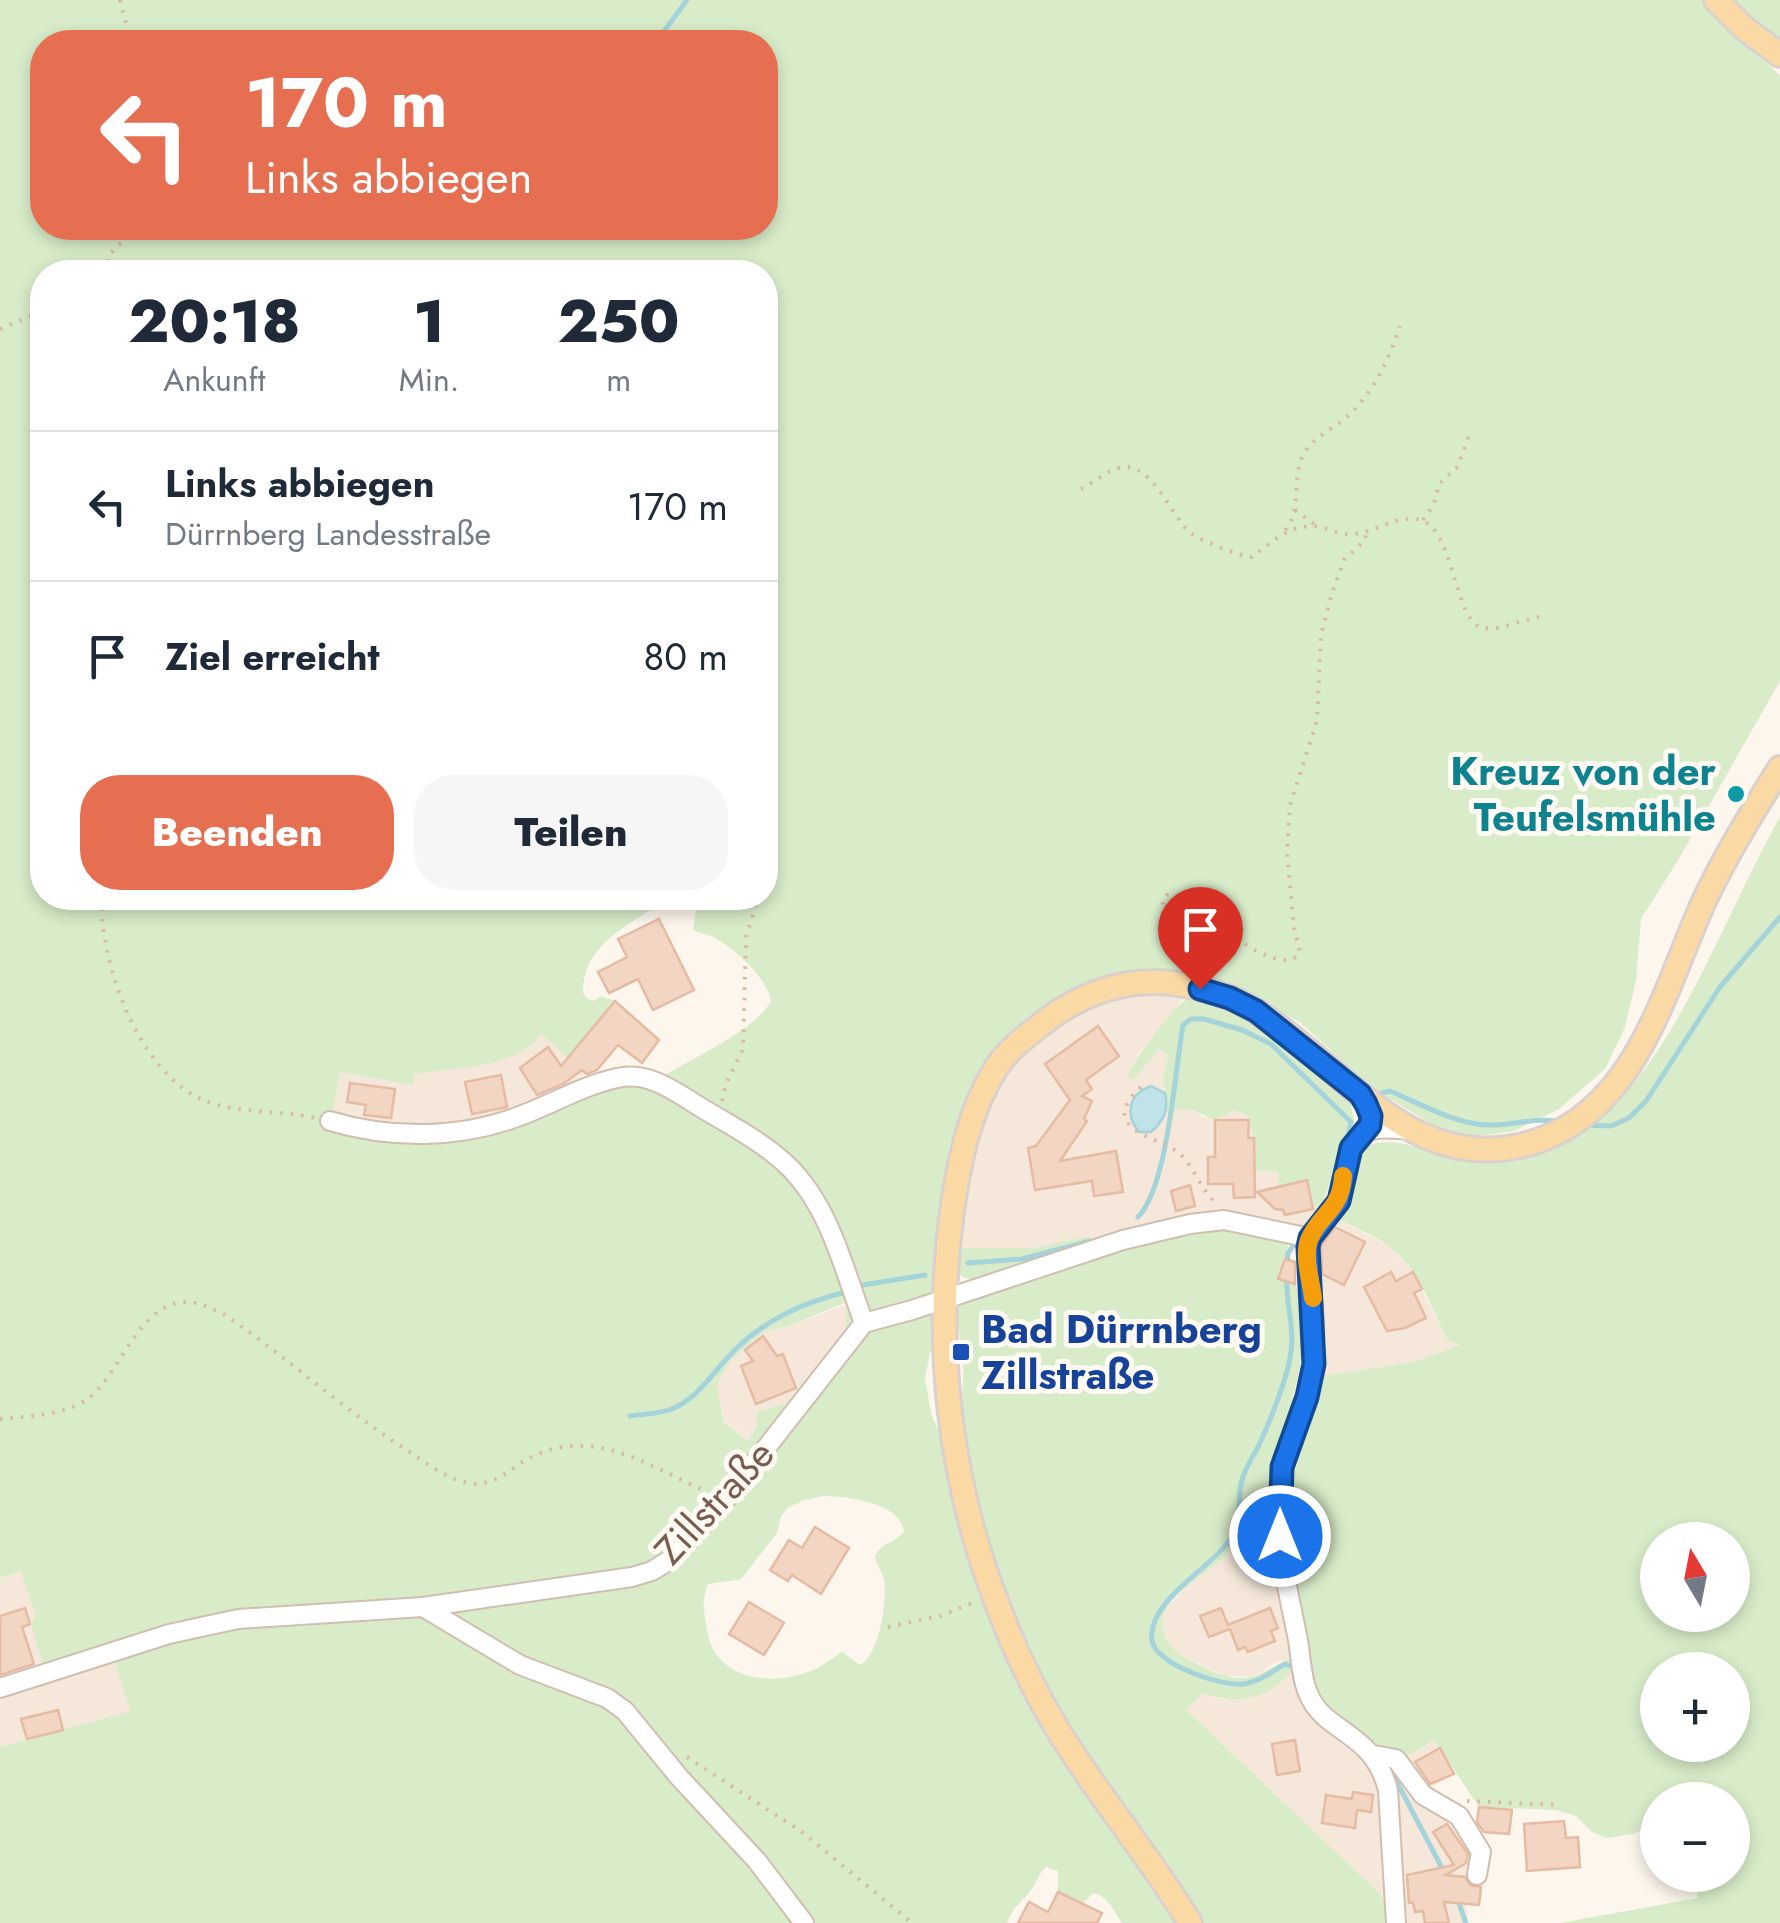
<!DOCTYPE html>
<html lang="de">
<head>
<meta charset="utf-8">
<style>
	body { margin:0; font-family:Jost,sans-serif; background:#f6f6f7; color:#1f2937; height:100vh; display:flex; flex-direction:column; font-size:38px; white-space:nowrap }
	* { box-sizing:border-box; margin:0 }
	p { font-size:32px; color:#747a83 }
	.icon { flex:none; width:55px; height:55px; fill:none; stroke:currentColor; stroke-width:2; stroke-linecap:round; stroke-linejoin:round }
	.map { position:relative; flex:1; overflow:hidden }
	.panel { position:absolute; left:30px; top:260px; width:748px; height:650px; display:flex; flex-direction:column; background:#fff; border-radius:40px; box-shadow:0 5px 15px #0003 }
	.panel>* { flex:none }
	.hud { position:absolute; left:30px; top:30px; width:748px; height:210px; border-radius:40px; box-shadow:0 5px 15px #0003; background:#e76f51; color:#fff; overflow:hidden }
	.needle { width:65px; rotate:350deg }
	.tools { position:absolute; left:1640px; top:1522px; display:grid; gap:20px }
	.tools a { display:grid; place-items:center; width:110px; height:110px; border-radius:50%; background:#fff; box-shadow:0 5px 15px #0003; font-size:50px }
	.pin { position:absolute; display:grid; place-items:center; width:85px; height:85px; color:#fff; margin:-102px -42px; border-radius:50% 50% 50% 0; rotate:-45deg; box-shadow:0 0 10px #0007 }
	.pin .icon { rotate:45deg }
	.me { position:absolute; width:110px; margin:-55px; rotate:0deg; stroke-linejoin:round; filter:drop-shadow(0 0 8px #0008) }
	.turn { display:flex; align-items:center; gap:35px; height:210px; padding:0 50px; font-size:45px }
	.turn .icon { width:130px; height:130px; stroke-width:2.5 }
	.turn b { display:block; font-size:70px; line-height:85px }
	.eta { display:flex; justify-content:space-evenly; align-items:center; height:170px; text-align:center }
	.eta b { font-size:60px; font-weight:800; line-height:70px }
	.cta { display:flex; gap:20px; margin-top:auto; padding:20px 50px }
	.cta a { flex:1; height:115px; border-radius:40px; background:#e76f51; color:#fff; font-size:40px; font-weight:800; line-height:115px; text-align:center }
	.cta a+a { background:#f6f6f7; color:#1f2937 }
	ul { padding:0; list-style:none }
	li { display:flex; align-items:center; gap:30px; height:150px; padding:0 50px; border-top:2px solid #e0e1e3 }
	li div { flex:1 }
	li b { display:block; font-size:38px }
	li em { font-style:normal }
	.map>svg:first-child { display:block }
	.residential { fill:#f5e8da }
	.green { fill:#d8ecc9; fill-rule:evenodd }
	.water { fill:#bfe3e8; stroke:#a5d3da; stroke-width:2.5 }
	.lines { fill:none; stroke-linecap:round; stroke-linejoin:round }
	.stream { stroke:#a5d3da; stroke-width:5 }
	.building { fill:#f3d5c3; stroke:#e6bba3; stroke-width:2.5 }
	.minor-casing { stroke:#d1beb0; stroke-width:22 }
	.major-casing { stroke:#dad1cd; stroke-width:28 }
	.path { stroke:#d9b8a5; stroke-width:4; stroke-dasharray:2.5 8; stroke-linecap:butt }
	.minor { stroke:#fff; stroke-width:18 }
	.major { stroke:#fbd9a5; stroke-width:22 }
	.route-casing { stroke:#114b97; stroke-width:25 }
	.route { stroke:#1a73e8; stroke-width:18 }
	.slow { stroke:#f59e0b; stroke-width:18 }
	.culture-dot { fill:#0f9aa8; stroke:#fffaf3; stroke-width:4 }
	.transit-dot { fill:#1a4fb4; stroke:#fffaf3; stroke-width:4 }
	.labels { text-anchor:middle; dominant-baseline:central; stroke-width:10; stroke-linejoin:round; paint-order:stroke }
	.culture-label { font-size:40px; font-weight:bold; fill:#0d838f; stroke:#fffaf3; text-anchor:end }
	.transit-label { font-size:40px; font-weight:bold; fill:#164399; stroke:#fffaf3; text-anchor:start }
	.street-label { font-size:40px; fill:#7a5c4d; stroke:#fffaf3 }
</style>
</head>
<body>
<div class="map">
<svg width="1780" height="1923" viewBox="0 0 1780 1923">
	<rect width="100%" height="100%" fill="#fdf6ec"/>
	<g class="residential">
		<path d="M1148,992L1190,996L1180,1001L1174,1014L1137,1055L1136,1077L1159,1048L1168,1055L1163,1078L1165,1093L1180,1109H1190L1205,1118L1233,1110L1247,1115L1254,1138V1170L1279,1172V1186L1307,1180L1314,1208L1323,1201L1313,1218L1301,1228L1091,1245L1090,1236L1032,1248H958L970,1154L991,1097L1009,1067L1038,1034L1076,1008L1114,996Z"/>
		<path d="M541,1034L586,1073L537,1105L482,1121L391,1129L331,1117L340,1071L412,1085L414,1074L501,1060Z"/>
		<path d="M1335,1217L1390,1247L1401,1258L1413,1272L1448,1341L1463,1345L1413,1362L1323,1376L1309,1268Z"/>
		<path d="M848,1300L845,1335L794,1401L782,1405L757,1426L748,1441L723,1420L717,1384L732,1359L765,1331L786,1327L845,1305Z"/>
		<path d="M1245,1522L1268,1536H1274L1293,1658L1277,1662L1253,1677L1224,1676L1176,1653L1164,1634L1162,1622L1167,1608L1191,1581L1220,1562L1235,1544Z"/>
		<path d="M21,1570L36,1616L114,1660L132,1712L0,1747V1578Z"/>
		<path d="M1295,1665L1354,1743L1403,1759L1434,1740L1454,1774L1428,1789L1484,1852L1479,1905H1466L1468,1923H1401L1397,1905L1385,1899L1291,1812L1185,1710L1203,1693L1219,1699H1246L1270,1689Z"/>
	</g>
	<g class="green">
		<path d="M0,0H1704L1780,76V681L1680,857L1641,919L1636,980L1625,1027L1606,1068L1559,1109L1514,1131L1472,1137L1433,1125L1372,1088L1300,1022L1241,992L1194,976L1168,971H1138L1109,977L1079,987L1022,1022L999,1046L979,1075L949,1146L933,1287L934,1335L925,1378L931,1413L944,1443L968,1549L1179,1923H1122C1114,1911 1108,1896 1093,1893L1082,1904L1058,1892V1871L1046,1867C1038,1874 1038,1881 1032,1889C1022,1903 1014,1904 1007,1923H814L738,1829L798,1923H0V1747L131,1711L114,1660L48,1682L31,1624L36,1616L21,1571L0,1578ZM42,42H765V228H42ZM42,272H765V898H698L693,930C701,934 709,934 717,939C736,950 767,978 771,1001C757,1029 693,1058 665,1075H658L819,1196L723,1126L652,1085L620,1083L432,1139L330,1125L340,1072L413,1085L414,1074C453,1067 517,1069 541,1034L568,1058L615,1001L601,996L594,1001L588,999L583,993C583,941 634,924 668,898H42ZM847,1302L845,1335L793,1401L757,1412V1426L748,1441L723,1421L717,1384L732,1359L765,1331L786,1327ZM824,1496C849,1497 899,1502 904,1531C896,1543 881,1542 875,1556C876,1566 882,1570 884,1579C887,1601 880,1654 860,1665L842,1652C831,1659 820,1668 808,1672C768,1687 714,1678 707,1630C704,1612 701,1601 708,1584L741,1579L777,1533L781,1516L788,1508L804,1500Z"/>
		<path d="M1731,0H1780V44Z"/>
		<path d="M1780,817V1923H1560L1698,1898L1693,1875H1732V1800H1658L1657,1823L1633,1834L1607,1838L1592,1832L1576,1816L1556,1810L1479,1807L1434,1740L1403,1759C1370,1739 1333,1721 1313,1687L1286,1536H1268L1245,1522C1239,1536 1233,1550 1220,1561C1201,1579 1151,1601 1165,1636C1170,1646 1176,1653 1186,1658C1206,1668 1227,1682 1251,1677C1266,1673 1278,1662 1293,1658C1297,1679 1260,1698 1242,1699C1227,1700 1216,1698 1203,1693L1186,1710L1385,1899L1390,1923H1203C1157,1849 1101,1783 1056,1709C1014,1639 972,1525 963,1444C960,1416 964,1387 963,1360C963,1342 956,1325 956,1307L1069,1262L1210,1225L1290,1240L1278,1278L1295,1284C1308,1311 1303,1370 1292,1398L1311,1409L1323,1376L1413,1362L1461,1345L1448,1341C1432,1310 1419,1269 1391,1248C1374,1235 1353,1227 1335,1217L1363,1148C1390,1135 1408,1147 1436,1151C1463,1155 1493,1159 1519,1154C1556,1147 1593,1130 1619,1101C1690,1022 1728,909 1780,817ZM1658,1540H1732V1615H1658ZM1658,1670H1732V1745H1658Z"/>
		<path d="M1190,996C1255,1011 1306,1058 1351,1105L1354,1120L1323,1201L1313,1209L1306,1181L1278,1187L1279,1172L1254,1170V1138L1247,1115L1233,1110L1215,1120L1190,1109L1165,1112L1167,1102L1163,1078L1168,1056L1159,1049L1136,1077L1133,1080L1128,1078C1129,1063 1178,1002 1190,996Z"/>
		<path d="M1090,1236L1091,1245L974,1280L962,1277L957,1271L958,1248H1032Z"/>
	</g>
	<path class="water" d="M1151,1086L1165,1093C1169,1109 1163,1122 1151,1132H1139C1124,1114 1129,1094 1151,1086Z"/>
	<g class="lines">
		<g class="stream">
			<path d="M656,42L687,0"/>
			<path d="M1382,1093L1390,1091C1421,1104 1460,1127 1495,1125C1517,1124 1535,1118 1557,1121"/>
			<path d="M1583,1125L1611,1126L1629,1118L1646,1101L1720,987L1780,917"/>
			<path d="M1328,1203L1340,1161"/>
			<path d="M1138,1217C1168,1187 1175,1069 1183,1025L1191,1019H1204L1242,1030L1271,1044L1351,1122L1347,1141"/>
			<path d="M968,1263L1022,1259L1090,1241"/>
			<path d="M1287,1264L1288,1253L1296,1242"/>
			<path d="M1287,1275C1285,1304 1296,1329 1290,1358C1286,1381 1269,1424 1259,1445C1253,1457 1245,1468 1242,1480C1237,1497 1242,1515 1234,1533C1217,1567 1147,1598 1152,1640C1155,1665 1223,1687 1244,1684C1261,1681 1271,1672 1285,1664L1293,1667L1296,1685"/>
			<path d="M863,1285L925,1275"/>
			<path d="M630,1416C642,1414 657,1414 669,1410C699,1400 715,1368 738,1347C766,1320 805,1302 842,1293"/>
			<path d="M1388,1765L1443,1870"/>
			<path d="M1457,1898L1466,1923"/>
		</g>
	</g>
	<g class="building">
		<path d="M659,919L694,990L653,1010L638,979L609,993L598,972L627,957L618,939Z"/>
		<path d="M615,1001L659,1040L642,1063L618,1045L597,1070L587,1074L582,1070L563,1084L537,1095L520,1068L548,1047L561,1066Z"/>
		<path d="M1098,1026L1119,1056L1086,1080L1092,1089L1082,1096L1092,1101L1084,1119L1087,1121L1060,1161L1116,1151L1123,1192L1094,1196L1092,1181L1035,1190L1028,1148L1036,1146L1070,1100L1045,1064Z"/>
		<path d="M501,1075L507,1107L472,1114L465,1082Z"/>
		<path d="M350,1083L395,1089L391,1118L364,1115L366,1105L347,1102Z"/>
		<path d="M1215,1120H1249L1248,1138H1254L1255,1197L1234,1198L1233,1184H1208V1157H1215Z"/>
		<path d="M1307,1180L1313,1209L1285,1215L1283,1210L1275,1209L1257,1192Z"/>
		<path d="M1190,1185L1195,1206L1176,1211L1171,1191Z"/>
		<path d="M1335,1227L1365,1242L1344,1285L1322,1274L1321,1246Z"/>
		<path d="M1285,1259L1295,1262V1284L1278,1279Z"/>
		<path d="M1391,1272L1396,1281L1413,1272L1422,1289L1414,1293L1426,1318L1405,1328L1387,1331L1364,1287Z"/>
		<path d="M763,1336L777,1356L783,1354L796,1388L756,1404L741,1366L753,1361L745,1350Z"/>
		<path d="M815,1527L849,1548L821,1594L792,1575L788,1581L770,1570L789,1540L802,1548Z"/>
		<path d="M749,1602L784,1623L764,1655L729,1634Z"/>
		<path d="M25,1608L30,1624L22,1627L34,1664L0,1675V1616Z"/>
		<path d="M1221,1608L1228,1625L1270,1608L1278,1628L1271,1631L1275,1641L1248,1652L1245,1647L1238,1650L1230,1629L1209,1637L1200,1616Z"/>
		<path d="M58,1710L63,1730L27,1739L21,1719Z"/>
		<path d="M1295,1740L1300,1771L1277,1775L1272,1744Z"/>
		<path d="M1440,1748L1454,1774L1430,1784L1415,1762Z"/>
		<path d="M1353,1792L1373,1795L1371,1812L1357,1810L1355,1828L1322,1823L1326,1795L1352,1799Z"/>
		<path d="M1479,1807L1512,1810L1509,1834L1484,1832L1477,1822Z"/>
		<path d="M1564,1821L1566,1838L1578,1837L1580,1867L1527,1871L1524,1824Z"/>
		<path d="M1447,1824L1468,1854L1466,1863L1446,1875L1465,1877L1470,1885L1481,1887L1479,1905L1444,1902L1449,1923H1425L1423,1911L1415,1912L1413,1902L1409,1903L1407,1875L1454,1865L1433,1832Z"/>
		<path d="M1058,1892L1102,1913L1097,1923H1018L1029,1902L1048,1912Z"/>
	</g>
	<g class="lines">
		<g class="minor-casing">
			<g id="minor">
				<path d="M330,1121C390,1139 458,1139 517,1117C551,1105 581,1086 617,1078C649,1071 674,1091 700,1107C730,1125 763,1142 788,1166C830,1207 844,1270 864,1323"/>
				<path d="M423,1607L520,1665L607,1698L625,1711L679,1777L757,1861L804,1923"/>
				<path d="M0,1688L169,1634L238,1619L423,1607L632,1577L652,1571L673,1558L726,1499L864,1323L912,1310L1123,1240L1190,1224L1224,1220L1310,1238"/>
				<path d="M1374,1755L1396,1759L1423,1795L1459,1816L1481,1852L1477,1875"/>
				<path d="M1396,1923L1388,1790C1373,1730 1324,1734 1308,1693C1301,1677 1301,1657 1298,1640C1287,1584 1270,1524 1282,1467C1290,1432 1311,1401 1313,1365C1315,1343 1314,1319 1312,1296C1311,1279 1305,1260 1309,1243C1313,1224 1337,1214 1342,1193C1354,1143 1345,1122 1410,1130"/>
			</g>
		</g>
		<g class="major-casing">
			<g id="major">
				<path d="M1716,0L1744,28L1780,55"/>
				<path d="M1190,1923C1155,1865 1113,1814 1076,1758C1044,1711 1018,1659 998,1606C949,1481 934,1344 952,1211C959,1162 969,1111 996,1068C1009,1048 1028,1035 1047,1020C1084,992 1131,976 1178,984C1204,988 1232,996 1254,1010C1347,1067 1414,1184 1540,1140C1639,1105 1666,984 1705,899C1727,853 1753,811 1780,768"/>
			</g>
		</g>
		<g class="path">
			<path d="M120,0L131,42"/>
			<path d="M106,272L109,255L135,228"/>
			<path d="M0,329L42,311"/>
			<path d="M1081,489C1093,483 1109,469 1122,467C1151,463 1172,515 1188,531C1196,539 1242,557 1252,557C1273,541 1292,522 1320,527C1330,529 1339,534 1350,534C1374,534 1392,516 1417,519C1454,524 1453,616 1480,627C1496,633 1522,619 1540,617"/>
			<path d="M1295,510L1318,527"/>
			<path d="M1423,520L1434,504L1439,484L1458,466L1470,432"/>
			<path d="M1285,530C1303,509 1291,480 1303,455C1312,437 1336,428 1350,414C1375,390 1389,358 1400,326"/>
			<path d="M765,849L768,864L765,878"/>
			<path d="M102,898C99,964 141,1078 208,1102C242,1114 281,1110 316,1118"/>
			<path d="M1209,972C1207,965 1205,953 1201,947C1189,929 1167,923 1162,900L1167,895H1174L1186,901C1207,916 1283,983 1300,952L1294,928L1287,852L1290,805L1317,721L1321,635L1332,593L1344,560L1365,540L1366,533"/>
			<path d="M1141,1087C1094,1131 1161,1136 1180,1154C1195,1168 1200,1189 1217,1204"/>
			<path d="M722,1101L726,1084L743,1049L746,937L758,898"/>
			<path d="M0,1419C28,1416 67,1416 90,1397C123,1371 141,1293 196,1303C206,1305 216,1311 225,1315C288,1358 344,1410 408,1451C427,1463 446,1479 468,1483C498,1488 511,1465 536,1455C598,1427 653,1469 708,1492"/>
			<path d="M888,1627L940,1616L975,1602"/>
			<path d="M687,1757L802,1832L912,1923"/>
			<path d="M1467,1801L1559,1805"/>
		</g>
		<use href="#minor" class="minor"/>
		<use href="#major" class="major"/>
	</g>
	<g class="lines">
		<g class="route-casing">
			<path id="route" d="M1200,989L1230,998L1256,1011L1360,1094L1366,1104L1371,1116L1370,1125L1351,1148L1339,1201L1310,1238L1308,1247L1314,1364L1307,1397L1282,1467L1280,1536"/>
		</g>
		<use href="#route" class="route"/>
		<path class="slow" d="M1313,1298C1311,1281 1303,1256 1309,1240C1320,1213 1341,1211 1343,1176"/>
	</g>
	<circle class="culture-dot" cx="1736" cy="794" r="10"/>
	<rect class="transit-dot" x="951" y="1342" width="20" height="20" rx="5"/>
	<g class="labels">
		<g class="culture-label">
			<text x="1716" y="771">Kreuz von der<tspan x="1716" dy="46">Teufelsmühle</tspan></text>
		</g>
		<g class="transit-label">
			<text x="981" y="1329">Bad Dürrnberg<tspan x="981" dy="46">Zillstraße</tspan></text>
		</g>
		<g class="street-label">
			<text transform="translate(714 1502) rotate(-47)">Zillstraße</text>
		</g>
	</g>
</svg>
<div class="tools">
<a><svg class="needle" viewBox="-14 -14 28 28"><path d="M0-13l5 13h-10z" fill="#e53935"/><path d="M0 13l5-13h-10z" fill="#747a83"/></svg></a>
<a>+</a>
<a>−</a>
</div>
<div class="pin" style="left:1200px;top:989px;background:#d93025"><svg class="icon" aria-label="arrive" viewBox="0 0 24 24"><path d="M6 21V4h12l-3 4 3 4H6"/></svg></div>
<svg class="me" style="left:1280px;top:1536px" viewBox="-20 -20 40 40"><circle r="17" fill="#1a73e8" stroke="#fff" stroke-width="3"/><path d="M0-11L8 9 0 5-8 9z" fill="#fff"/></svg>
<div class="hud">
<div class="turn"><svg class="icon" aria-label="left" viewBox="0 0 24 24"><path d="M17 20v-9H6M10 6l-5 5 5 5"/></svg><div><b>170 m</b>Links abbiegen</div></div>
</div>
<section class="panel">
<div class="eta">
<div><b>20:18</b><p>Ankunft</p></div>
<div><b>1</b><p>Min.</p></div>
<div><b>250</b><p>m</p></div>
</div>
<ul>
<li><svg class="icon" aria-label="left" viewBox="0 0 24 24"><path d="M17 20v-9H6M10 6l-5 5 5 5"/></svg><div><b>Links abbiegen</b><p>Dürrnberg Landesstraße</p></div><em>170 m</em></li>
<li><svg class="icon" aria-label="arrive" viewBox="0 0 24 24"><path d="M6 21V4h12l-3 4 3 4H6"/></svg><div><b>Ziel erreicht</b></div><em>80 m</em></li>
</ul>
<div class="cta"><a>Beenden</a><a>Teilen</a></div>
</section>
</div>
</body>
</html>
